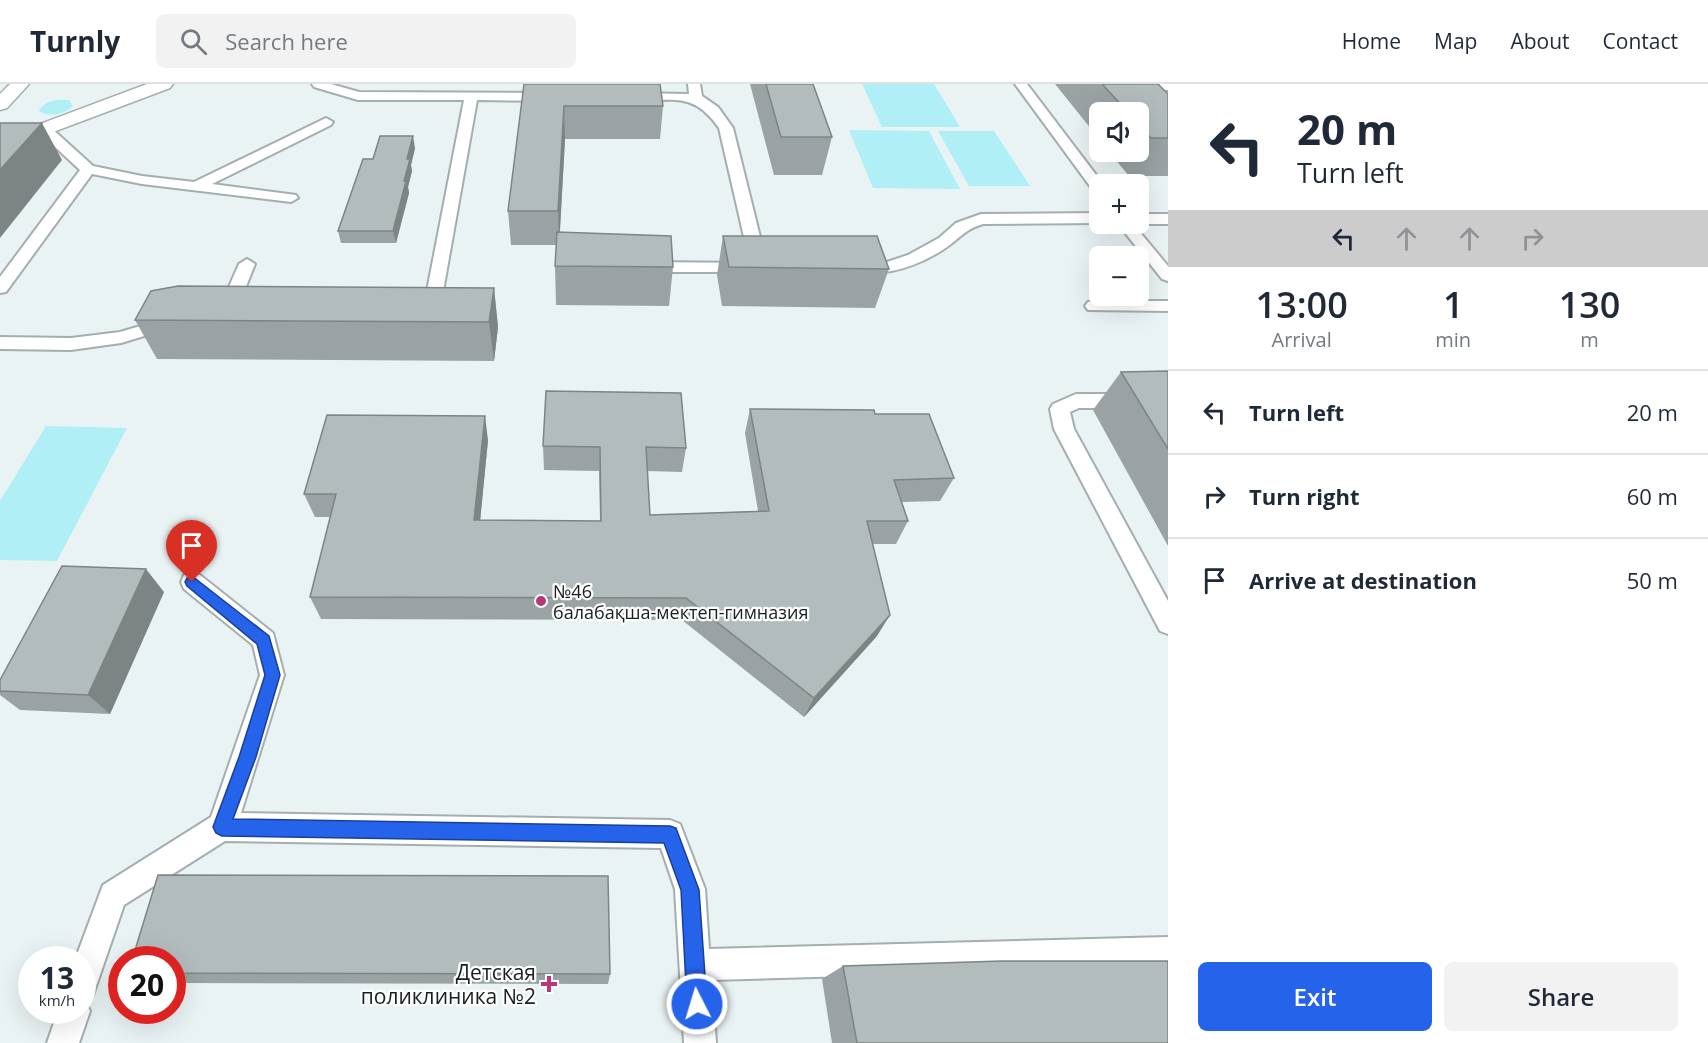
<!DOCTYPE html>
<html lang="en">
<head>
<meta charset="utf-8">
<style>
	body { margin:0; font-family:"Open Sans",sans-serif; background:#f2f2f3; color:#1f2937; height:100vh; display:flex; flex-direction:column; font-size:22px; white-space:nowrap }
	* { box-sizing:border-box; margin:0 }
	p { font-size:20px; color:#747a83 }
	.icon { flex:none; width:33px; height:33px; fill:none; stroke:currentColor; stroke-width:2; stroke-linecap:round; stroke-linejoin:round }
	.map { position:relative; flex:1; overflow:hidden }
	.panel { display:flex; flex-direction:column; background:#fff; width:540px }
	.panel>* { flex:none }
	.hud { background:#fff; color:#1f2937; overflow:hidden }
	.controls { position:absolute; left:1089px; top:18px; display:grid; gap:12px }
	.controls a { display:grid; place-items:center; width:60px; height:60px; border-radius:9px; background:#fff; box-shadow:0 6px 24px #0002; font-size:30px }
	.speed { position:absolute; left:18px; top:862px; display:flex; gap:12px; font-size:30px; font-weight:700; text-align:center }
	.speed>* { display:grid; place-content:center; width:78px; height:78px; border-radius:50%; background:#fff; box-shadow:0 6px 24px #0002; line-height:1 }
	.speed small { font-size:15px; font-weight:400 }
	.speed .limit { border:9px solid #d22; background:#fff; color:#111 }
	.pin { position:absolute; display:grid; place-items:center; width:51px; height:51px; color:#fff; margin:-62px -26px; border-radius:50% 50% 50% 0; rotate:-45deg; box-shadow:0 0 6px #0007 }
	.pin .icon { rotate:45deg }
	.me { position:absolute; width:66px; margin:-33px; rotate:355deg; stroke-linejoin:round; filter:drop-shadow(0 0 4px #0008) }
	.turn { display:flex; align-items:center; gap:21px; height:126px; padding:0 30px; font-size:27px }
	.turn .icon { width:78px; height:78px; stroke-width:2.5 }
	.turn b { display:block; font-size:42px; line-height:51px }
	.lanes { display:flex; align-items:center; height:57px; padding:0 30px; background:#0003; justify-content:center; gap:30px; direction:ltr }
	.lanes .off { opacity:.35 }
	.eta { display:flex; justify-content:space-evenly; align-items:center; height:102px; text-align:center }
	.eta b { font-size:36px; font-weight:600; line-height:42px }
	.action { display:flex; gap:12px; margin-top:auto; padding:12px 30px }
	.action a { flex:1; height:69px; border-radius:9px; background:#2563eb; color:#fff; font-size:24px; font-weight:600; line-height:69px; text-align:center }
	.action a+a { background:#f2f2f3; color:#1f2937 }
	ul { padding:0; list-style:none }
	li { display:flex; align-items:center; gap:18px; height:84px; padding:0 30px; border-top:2px solid #e0e1e3 }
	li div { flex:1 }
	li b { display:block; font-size:22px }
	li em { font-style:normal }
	header { display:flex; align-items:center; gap:36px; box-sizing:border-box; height:84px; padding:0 30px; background:#fff; border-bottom:2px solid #e0e1e3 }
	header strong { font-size:28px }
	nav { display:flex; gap:33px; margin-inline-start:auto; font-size:21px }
	.search { width:420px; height:54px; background:#f2f2f3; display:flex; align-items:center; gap:15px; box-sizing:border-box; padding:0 21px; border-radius:9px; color:#747a83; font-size:22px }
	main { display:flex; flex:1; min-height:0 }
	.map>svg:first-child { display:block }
	.green { fill:#b0eff5 }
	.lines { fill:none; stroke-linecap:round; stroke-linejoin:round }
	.lane-casing { stroke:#a5aeaf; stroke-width:4 }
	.secondary-casing { stroke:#a5aeaf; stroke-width:3 }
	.lane { fill:#fff; fill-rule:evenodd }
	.secondary { fill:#fff; fill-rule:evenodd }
	.wall { fill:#9aa2a3 }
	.shaded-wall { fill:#7d8484 }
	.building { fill:#b3bcbd; stroke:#7d8484; stroke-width:1.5 }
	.route { fill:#2563eb; stroke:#184099; stroke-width:1.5 }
	.poi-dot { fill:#ba367b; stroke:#fdffff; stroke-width:2 }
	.labels { text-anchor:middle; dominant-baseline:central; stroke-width:4.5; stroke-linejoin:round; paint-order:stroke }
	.poi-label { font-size:18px; fill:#1b1e1e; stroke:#fdffff; text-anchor:start }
	.near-poi-label { font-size:21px; fill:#1b1e1e; stroke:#fdffff; text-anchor:end }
</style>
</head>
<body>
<header>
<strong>Turnly</strong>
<div class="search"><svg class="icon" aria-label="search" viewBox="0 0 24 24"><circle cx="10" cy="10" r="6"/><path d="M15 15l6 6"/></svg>Search here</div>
<nav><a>Home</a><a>Map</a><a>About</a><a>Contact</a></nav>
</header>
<main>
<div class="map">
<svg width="1168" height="959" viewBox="0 0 1168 959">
	<rect width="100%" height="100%" fill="#eaf3f4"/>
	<g class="green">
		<path d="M862,0H934L960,43H882Z"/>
		<path d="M69,16L73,22C65,30 50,34 39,27C44,16 58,15 69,16Z"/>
		<path d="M849,46L929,47L960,105L873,104Z"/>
		<path d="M938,47H994L1030,102H969Z"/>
		<path d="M46,342L127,344L57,477L0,476V417Z"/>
	</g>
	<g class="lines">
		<g class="lane-casing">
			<g id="lane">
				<path d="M312,0H331L359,8L551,9L557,13L551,17L477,16L442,213C435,223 425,231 412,228L409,224L426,212L464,16H358L314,3Z"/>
				<path d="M688,0H700L702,12L718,23L733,44L767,181L765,184L754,185L747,188H649L641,183L649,178L750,179L719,44C693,7 673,17 632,17L626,13L632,9L689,10Z"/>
				<path d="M1015,0H1027L1103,100H1100V110L1095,109Z"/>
				<path d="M1146,0H1168V6H1153V11L1168,26V38L1163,37L1141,12V5Z"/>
				<path d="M326,34L333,38L331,41L212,100L296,111L298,114L291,118L142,100L92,90L6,208L0,209V193L80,86L40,49L38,46L40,43H50L93,82L142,92L194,98Z"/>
				<path d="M1100,129V139L983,140C967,145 964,150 951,160C930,176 899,189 873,189C864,189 856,191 851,184L859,179H884L908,171L939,154L956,139L981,130Z"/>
				<rect x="1138" y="130" width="30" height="10"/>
				<path d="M1118,140H1133L1168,182V197L1162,195Z"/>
				<path d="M247,175L255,180L235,230L232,234H220L217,230L239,180Z"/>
				<path d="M1094,217H1168V227L1088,226L1085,222L1088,218Z"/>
				<path d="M171,233L177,234L180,238L177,242L121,259L71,266L0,265V253L71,254L120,248Z"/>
				<path d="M1076,310H1168V324H1079L1070,328L1074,345L1168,517V550L1160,547L1054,345L1050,325L1053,320Z"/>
				<path d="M192,489L200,491L273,549L284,591L241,729L670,736L680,740L705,805L709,865L1168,853V883L712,896L716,959H684L675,805L661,764L225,757L124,821L93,911L84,915L90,927L79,959H47L58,927H82V876H75L103,801L211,733L260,591L253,561L184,505L181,498L184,491Z"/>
			</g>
		</g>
		<g class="secondary-casing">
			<g id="secondary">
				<path d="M10,0H29L7,24L0,26V10Z"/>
				<path d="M147,0H173L170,4L0,68V55Z"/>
			</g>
		</g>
		<use href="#lane" class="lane"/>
		<use href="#secondary" class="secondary"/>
	</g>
	<g class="wall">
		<path d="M524,0L663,22L660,55H565L560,148L673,183L669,222L556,221L555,182L556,161H511L508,127Z"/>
		<path d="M750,0H813L832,53L822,91H774Z"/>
		<path d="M1055,0H1158L1168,10V92H1129L1109,68H1138V28H1100V56Z"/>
		<path d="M415,64L411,81L412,87L408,103L409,109L396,159H341L338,147L373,75Z"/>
		<path d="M723,152L889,185L875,224L722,222L717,191Z"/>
		<path d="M494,204L498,243L494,277L157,275L135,236Z"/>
		<path d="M1168,287V462L1093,326L1121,288Z"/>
		<path d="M750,325L875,330L954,394L940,417L902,418L908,437L896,460H872L877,552L804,633L682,536L321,535L310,513L330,433H315L304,410L488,356L480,436L600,437L599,387L544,386L543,362L686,364L682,388L647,387L650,431L758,427L745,349Z"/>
		<path d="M164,508L110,630L20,626L0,611V596Z"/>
		<path d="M172,876L610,890L608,900L172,899Z"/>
		<path d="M843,882L1168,959H832L822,895Z"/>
	</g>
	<g class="shaded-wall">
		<path d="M564,22L565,55L559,161L558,127Z"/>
		<path d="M42,39L62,76L0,154V86Z"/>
		<path d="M413,52L415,64L411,81L412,87L408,103L409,109L396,159L393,147L407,75Z"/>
		<path d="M494,204L498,243L494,277L489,238Z"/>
		<path d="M485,332L488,356L478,459L474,436Z"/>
		<path d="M146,485L164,508L110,630L88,611Z"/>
		<path d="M890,531L877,552L804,633L814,614Z"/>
	</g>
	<g class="building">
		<path d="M524,0H660L663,22H564L558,127H508Z"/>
		<path d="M766,0H813L832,53H781Z"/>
		<path d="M1102,0H1158L1168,10V54H1151L1138,41V28H1128Z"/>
		<path d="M0,39H42L0,86Z"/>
		<path d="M380,52H413L407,75H410L404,97H406L393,147H338L363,75H373Z"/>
		<path d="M557,148L671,152L673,183L555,182Z"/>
		<path d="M723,152H877L889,185L729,183Z"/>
		<path d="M178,202L494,204L489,238L135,236L151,207Z"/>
		<path d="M1168,287V365L1121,288Z"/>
		<path d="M546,307L681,309L686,364L646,363L650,431L769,427L750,325L874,326L875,330H929L954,394L894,396L908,437H867L890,531L814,614L686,514L310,513L336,410H304L327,331L485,332L474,436L601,437L600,363L543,362Z"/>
		<path d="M62,482L146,485L88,611L0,607V596Z"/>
		<path d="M158,791L608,792L610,890L172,889V876H132Z"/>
		<path d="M1002,877H1168V959H857L843,882Z"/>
	</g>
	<path class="route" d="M192,492L269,552L280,591L256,673L233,735L670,742L676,744L699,806L707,920L704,927L697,930L690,927L687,920L681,806L664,759L222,752L216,749L213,743L239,673L265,591L257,560L187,502L185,498L187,494Z"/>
	<g class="poi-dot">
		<circle cx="541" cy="517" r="6"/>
		<path d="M546 891h6v6h6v6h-6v6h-6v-6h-6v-6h6z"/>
	</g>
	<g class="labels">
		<g class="poi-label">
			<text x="553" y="507">№46<tspan x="553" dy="21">балабақша-мектеп-гимназия</tspan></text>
		</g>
		<g class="near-poi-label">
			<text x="536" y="888">Детская<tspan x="536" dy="24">поликлиника №2</tspan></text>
		</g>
	</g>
</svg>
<div class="controls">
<a><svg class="icon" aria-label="sound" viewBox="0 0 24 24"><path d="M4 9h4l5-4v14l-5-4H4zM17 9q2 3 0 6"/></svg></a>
<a>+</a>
<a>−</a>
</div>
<div class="speed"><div>13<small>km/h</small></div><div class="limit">20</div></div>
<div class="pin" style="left:192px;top:498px;background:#d93025"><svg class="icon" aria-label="arrive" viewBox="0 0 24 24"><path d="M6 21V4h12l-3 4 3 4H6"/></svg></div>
<svg class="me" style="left:697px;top:920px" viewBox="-20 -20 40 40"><circle r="17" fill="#2563eb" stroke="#fff" stroke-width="3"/><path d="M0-11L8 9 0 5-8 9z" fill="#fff"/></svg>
</div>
<section class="panel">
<div class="hud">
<div class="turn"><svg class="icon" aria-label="left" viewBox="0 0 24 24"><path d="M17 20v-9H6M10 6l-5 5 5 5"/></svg><div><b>20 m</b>Turn left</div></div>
<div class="lanes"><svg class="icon" aria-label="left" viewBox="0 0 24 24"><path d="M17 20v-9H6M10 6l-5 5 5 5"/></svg><svg class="icon off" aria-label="ahead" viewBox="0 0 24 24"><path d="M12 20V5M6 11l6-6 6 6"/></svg><svg class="icon off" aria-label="ahead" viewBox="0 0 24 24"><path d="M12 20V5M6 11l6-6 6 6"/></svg><svg class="icon off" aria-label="right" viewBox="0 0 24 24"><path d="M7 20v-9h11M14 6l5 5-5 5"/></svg></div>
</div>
<div class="eta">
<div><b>13:00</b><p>Arrival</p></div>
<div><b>1</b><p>min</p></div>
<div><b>130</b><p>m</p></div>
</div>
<ul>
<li><svg class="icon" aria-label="left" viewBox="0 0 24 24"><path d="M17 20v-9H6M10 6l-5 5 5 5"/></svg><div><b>Turn left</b></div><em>20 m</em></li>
<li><svg class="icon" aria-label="right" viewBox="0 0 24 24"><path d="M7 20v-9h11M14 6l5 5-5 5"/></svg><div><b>Turn right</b></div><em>60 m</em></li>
<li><svg class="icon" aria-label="arrive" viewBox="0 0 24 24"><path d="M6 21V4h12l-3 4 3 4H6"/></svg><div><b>Arrive at destination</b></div><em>50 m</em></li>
</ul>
<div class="action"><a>Exit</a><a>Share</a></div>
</section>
</main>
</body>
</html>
